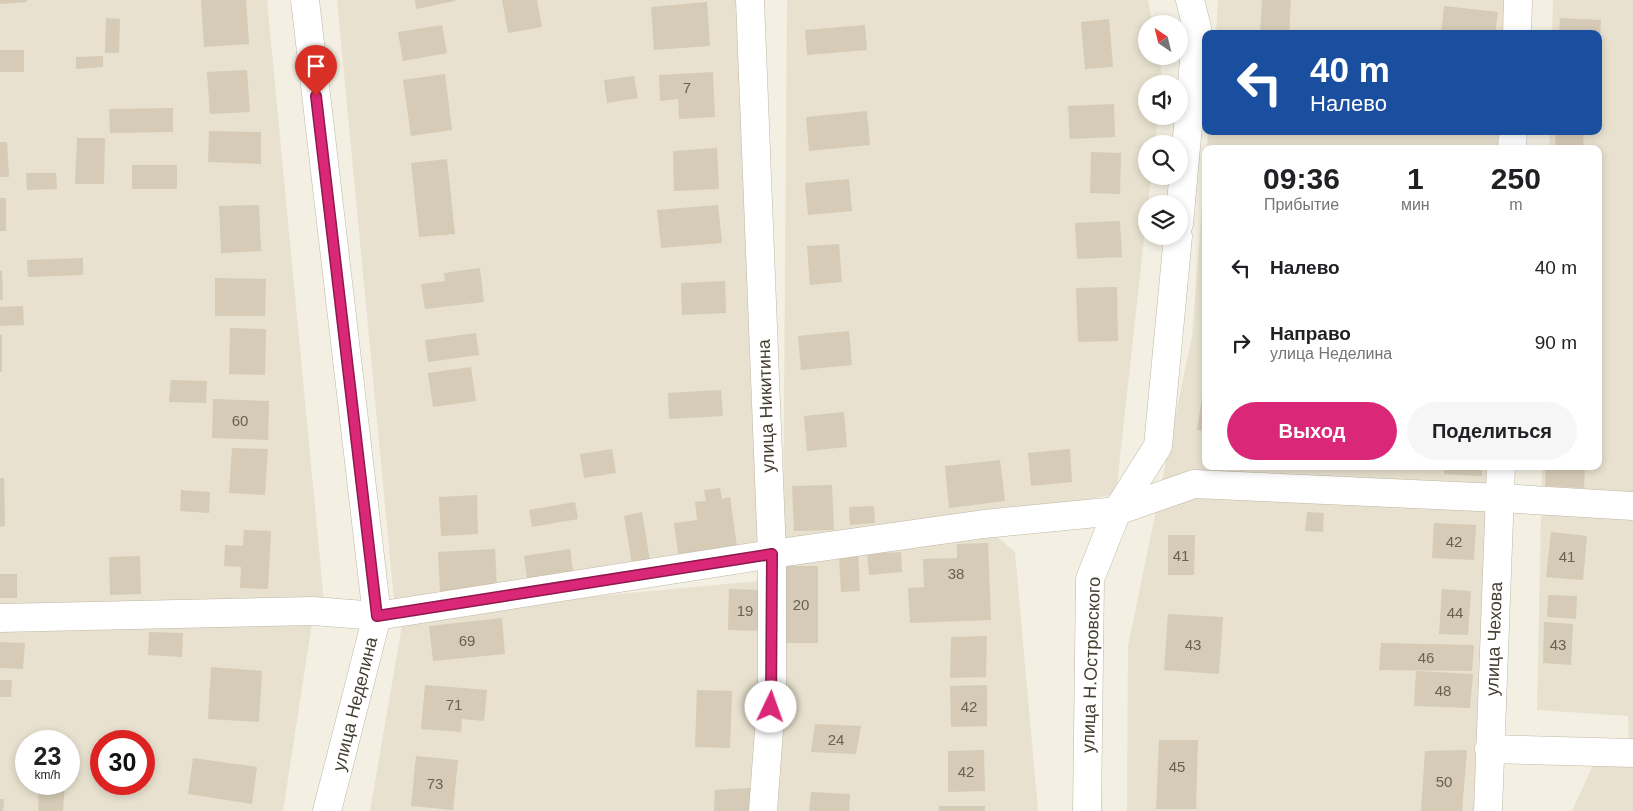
<!DOCTYPE html>
<html lang="ru">
<head>
<meta charset="utf-8">
<style>
	body { margin:0; font-family:Helvetica,sans-serif; background:#f6f6f6; color:#202124; height:100vh; display:flex; flex-direction:column; font-size:19px; white-space:nowrap }
	* { box-sizing:border-box; margin:0 }
	p { font-size:16px; color:#757577 }
	.icon { flex:none; width:28px; height:28px; fill:none; stroke:currentColor; stroke-width:2; stroke-linecap:round; stroke-linejoin:round }
	.map { position:relative; flex:1; overflow:hidden }
	.side { position:absolute; left:1202px; top:145px; width:400px; height:325px; display:flex; flex-direction:column; background:#fff; border-radius:10px; box-shadow:0 2px 8px #0003 }
	.side>* { flex:none }
	.guide { position:absolute; left:1202px; top:30px; width:400px; height:105px; border-radius:10px; box-shadow:0 2px 8px #0003; background:#1a4fa0; color:#fff; overflow:hidden }
	.needle { width:32px; rotate:325deg }
	.controls { position:absolute; left:1138px; top:15px; display:grid; gap:10px }
	.controls a { display:grid; place-items:center; width:50px; height:50px; border-radius:50%; background:#fff; box-shadow:0 2px 8px #0003; font-size:25px }
	.speed { position:absolute; left:15px; top:730px; display:flex; gap:10px; font-size:25px; font-weight:700; text-align:center }
	.speed>* { display:grid; place-content:center; width:65px; height:65px; border-radius:50%; background:#fff; box-shadow:0 2px 8px #0003; line-height:1 }
	.speed small { font-size:12px; font-weight:400 }
	.speed .limit { border:8px solid #d22; background:#fff; color:#111 }
	.pin { position:absolute; display:grid; place-items:center; width:42px; height:42px; color:#fff; margin:-51px -21px; border-radius:50% 50% 50% 0; rotate:-45deg; box-shadow:0 0 5px #0007 }
	.pin .icon { rotate:45deg }
	.me { position:absolute; width:55px; margin:-28px; rotate:3deg; stroke-linejoin:round; filter:drop-shadow(0 0 4px #0008) }
	.turn { display:flex; align-items:center; gap:18px; height:105px; padding:0 25px; font-size:22px }
	.turn .icon { width:65px; height:65px; stroke-width:2.5 }
	.turn b { display:block; font-size:35px; line-height:42px }
	.eta { display:flex; justify-content:space-evenly; align-items:center; height:85px; text-align:center }
	.eta b { font-size:30px; font-weight:700; line-height:35px }
	.action { display:flex; gap:10px; margin-top:auto; padding:10px 25px }
	.action a { flex:1; height:58px; border-radius:30px; background:#db2777; color:#fff; font-size:20px; font-weight:700; line-height:58px; text-align:center }
	.action a+a { background:#f6f6f6; color:#202124 }
	ul { padding:0; list-style:none }
	li { display:flex; align-items:center; gap:15px; height:75px; padding:0 25px }
	li div { flex:1 }
	li b { display:block; font-size:19px }
	li em { font-style:normal }
	.map>svg:first-child { display:block }
	.residential { fill:#e8e1cf; fill-rule:evenodd }
	.building { fill:#d5cbb6 }
	.lines { fill:none; stroke-linecap:round; stroke-linejoin:round }
	.minor-casing { stroke:#bfb7a4; stroke-width:29 }
	.minor { stroke:#fff; stroke-width:28 }
	.route-casing { stroke:#8e194d; stroke-width:12 }
	.route { stroke:#db2777; stroke-width:9 }
	.labels { text-anchor:middle; dominant-baseline:central; stroke-width:4; stroke-linejoin:round; paint-order:stroke }
	.number-label { font-size:15px; fill:#696253 }
	.street-label { font-size:18px; fill:#453f32; stroke:#fff }
</style>
</head>
<body>
<div class="map">
<svg width="1633" height="811" viewBox="0 0 1633 811">
	<rect width="100%" height="100%" fill="#f3efe2"/>
	<g class="residential">
		<path d="M0,0H267L324,602L0,611Z"/>
		<path d="M337,0H740L758,553L395,610Z"/>
		<path d="M787,0H1148L1153,24H1146V56H1159L1162,77L1161,84H1146V116H1158L1155,144H1146V176H1151L1148,204H1146V220L1116,494L993,517L783,545Z"/>
		<path d="M1218,0H1507L1506,34H1216Z"/>
		<path d="M1553,0H1633V742H1629L1628,716L1537,710L1542,466H1599V149H1549L1550,131H1599V34H1552Z"/>
		<path d="M1208,131H1502L1501,149H1207Z"/>
		<path d="M1206,156V466H1488L1474,811H1127L1128,646L1192,336Z"/>
		<path d="M995,535L1015,552L1038,811H768L778,557Z"/>
		<path d="M769,580L756,811H370L404,614Z"/>
		<path d="M312,623L283,811H0V627ZM26,741H69V784H26ZM101,741H144V784H101Z"/>
		<path d="M1600,750L1633,753V811H1572Z"/>
	</g>
	<g class="building">
		<path d="M0,0H27V2L0,4Z"/>
		<path d="M201,0H246L249,44L204,47Z"/>
		<path d="M415,0H455V1L416,9Z"/>
		<path d="M502,0H537L542,27L508,33Z"/>
		<path d="M1262,0H1291L1289,34L1260,33Z"/>
		<path d="M707,2L710,46L654,50L651,7Z"/>
		<path d="M1444,6L1498,12L1495,34H1441Z"/>
		<path d="M106,18L120,19L119,53H105Z"/>
		<path d="M1560,18L1601,20L1600,40H1599V34H1559Z"/>
		<path d="M1109,19L1113,67L1085,69L1081,22Z"/>
		<path d="M442,25L447,53L403,61L398,32Z"/>
		<path d="M865,25L867,50L807,55L805,30Z"/>
		<rect x="0" y="50" width="24" height="22"/>
		<path d="M103,56V67L76,69V57Z"/>
		<path d="M247,70L250,112L210,114L207,72Z"/>
		<path d="M713,72L715,117L679,119L678,99L660,101L659,75Z"/>
		<path d="M445,74L452,130L411,136L403,80Z"/>
		<path d="M634,76L638,98L607,103L604,80Z"/>
		<path d="M1114,104L1115,137L1070,139L1068,106Z"/>
		<path d="M173,108V132L110,133L109,109Z"/>
		<path d="M867,111L870,145L809,151L806,117Z"/>
		<path d="M209,131L261,132V164L208,162Z"/>
		<path d="M1556,131H1584L1583,149H1555Z"/>
		<path d="M77,138H105L104,184H75Z"/>
		<path d="M0,142H7L9,177H0Z"/>
		<path d="M717,148L719,189L674,191L673,151Z"/>
		<path d="M1091,152L1121,153L1120,194L1090,193Z"/>
		<path d="M447,159L455,234L419,237L411,163Z"/>
		<rect x="132" y="165" width="45" height="24"/>
		<path d="M26,173H56L57,189L27,190Z"/>
		<path d="M849,179L852,211L808,215L805,183Z"/>
		<rect x="0" y="198" width="6" height="33"/>
		<path d="M259,205L261,251L221,253L219,206Z"/>
		<path d="M718,205L722,243L661,248L657,210Z"/>
		<path d="M1120,221L1122,257L1077,259L1075,223Z"/>
		<path d="M839,244L842,282L810,285L807,246Z"/>
		<path d="M83,258V275L28,277L27,260Z"/>
		<path d="M480,268L484,302L425,309L421,284L445,281L444,273Z"/>
		<path d="M0,271H2L3,300H0Z"/>
		<path d="M215,278L266,279L265,316H215Z"/>
		<path d="M725,281L726,313L682,315L681,283Z"/>
		<path d="M1117,287L1118,341L1078,342L1076,288Z"/>
		<path d="M23,306L24,325L0,326V307Z"/>
		<path d="M230,328L266,329L265,375L229,374Z"/>
		<path d="M849,331L852,365L801,370L798,336Z"/>
		<path d="M476,333L479,355L428,362L425,340Z"/>
		<rect x="0" y="335" width="2" height="37"/>
		<path d="M471,367L476,401L433,407L428,373Z"/>
		<path d="M171,380L207,381L206,403L169,402Z"/>
		<path d="M1205,380H1206V431L1197,430Z"/>
		<path d="M721,390L723,416L669,419L668,393Z"/>
		<path d="M213,399L269,401L268,440L212,438Z"/>
		<path d="M844,412L847,447L807,451L804,416Z"/>
		<path d="M232,448L268,449L265,495L229,493Z"/>
		<path d="M612,449L616,473L584,478L580,454Z"/>
		<path d="M1070,449L1072,482L1031,486L1028,453Z"/>
		<path d="M1000,460L1005,501L949,508L945,466Z"/>
		<path d="M1444,466H1482V476L1444,474Z"/>
		<path d="M1546,466H1585L1584,488L1545,486Z"/>
		<path d="M0,478H4L5,526L0,527Z"/>
		<path d="M832,485L834,530L794,531L792,486Z"/>
		<path d="M720,488L722,499L730,497L737,547L678,554L674,523L697,520L695,502L706,501L704,490Z"/>
		<path d="M181,490L210,492L209,513L180,511Z"/>
		<path d="M477,495L478,534L441,536L439,497Z"/>
		<path d="M575,502L578,519L532,527L529,510Z"/>
		<path d="M874,506L875,523L850,525L849,507Z"/>
		<path d="M642,512L650,561L632,564L624,516Z"/>
		<path d="M1307,512L1324,513L1323,532L1305,531Z"/>
		<path d="M1434,523L1476,525L1474,560L1432,558Z"/>
		<path d="M244,530L271,531L268,589L240,588L241,567L224,566L225,545L243,546Z"/>
		<path d="M1551,532L1587,536L1583,580L1546,577Z"/>
		<path d="M1168,535H1195L1194,575H1168Z"/>
		<path d="M988,543L991,620L910,623L908,588L924,587L923,559L957,558V544Z"/>
		<path d="M495,549L497,589L440,592L438,552Z"/>
		<path d="M570,549L574,579L528,585L524,556Z"/>
		<path d="M901,552L902,572L869,575L867,554Z"/>
		<path d="M140,556L141,594L110,595L109,557Z"/>
		<path d="M858,556L860,591L841,592L839,557Z"/>
		<rect x="783" y="566" width="35" height="77"/>
		<rect x="0" y="574" width="17" height="24"/>
		<path d="M729,589L762,590L761,631L728,630Z"/>
		<path d="M1442,589L1471,591L1468,635L1439,634Z"/>
		<path d="M1548,595L1577,596L1576,619L1547,617Z"/>
		<path d="M1168,614L1223,617L1219,674L1164,670Z"/>
		<path d="M502,618L505,654L433,661L429,626Z"/>
		<path d="M1544,622L1573,624L1571,665L1543,663Z"/>
		<path d="M149,632L183,633L182,657L148,655Z"/>
		<path d="M987,636L986,677L950,678L951,637Z"/>
		<path d="M0,642L25,643L23,669L0,668Z"/>
		<path d="M1381,643L1474,645L1472,671L1379,670Z"/>
		<path d="M211,667L262,671L259,722L208,719Z"/>
		<path d="M1416,671L1473,674L1470,708L1414,706Z"/>
		<path d="M0,680H12L11,697H0Z"/>
		<path d="M425,685L487,690L484,721L462,719L461,732L421,729Z"/>
		<path d="M987,685V726L951,727L950,686Z"/>
		<path d="M697,690L732,691L730,748L695,747Z"/>
		<path d="M815,724L861,726L856,754L811,752Z"/>
		<path d="M1159,740H1198L1196,809H1156Z"/>
		<path d="M984,750L985,791L948,792V751Z"/>
		<path d="M1467,750L1462,811H1421L1425,751Z"/>
		<path d="M416,756L458,760L453,810L411,806Z"/>
		<path d="M193,758L257,767L252,804L188,794Z"/>
		<path d="M39,784H65L63,811H38Z"/>
		<path d="M751,788V811H714L715,790Z"/>
		<path d="M811,792L850,794L849,811H809Z"/>
		<path d="M0,799H4L3,811H0Z"/>
		<rect x="939" y="806" width="46" height="5"/>
	</g>
	<g class="lines">
		<g class="minor-casing">
			<g id="minor">
				<path d="M305,0L377,616L327,811"/>
				<path d="M750,0L772,554V690L763,811"/>
				<path d="M1517,34L1518,0"/>
				<path d="M1512,149L1513,131"/>
				<path d="M1179,224L1197,28L1190,0"/>
				<path d="M0,618L313,611L377,616L772,554L984,524L1117,511L1194,484L1500,498L1633,506"/>
				<path d="M1489,749L1633,753"/>
				<path d="M1087,811L1090,579L1117,511L1158,446L1178,236"/>
				<path d="M1488,811L1501,466"/>
			</g>
		</g>
		<use href="#minor" class="minor"/>
	</g>
	<g class="lines">
		<g class="route-casing">
			<path id="route" d="M316,96L377,616L772,554L771,707"/>
		</g>
		<use href="#route" class="route"/>
	</g>
	<g class="labels">
		<g class="number-label">
			<text x="687" y="87">7</text>
			<text x="240" y="420">60</text>
			<text x="1454" y="541">42</text>
			<text x="1181" y="555">41</text>
			<text x="1567" y="556">41</text>
			<text x="956" y="573">38</text>
			<text x="801" y="604">20</text>
			<text x="745" y="610">19</text>
			<text x="1455" y="612">44</text>
			<text x="467" y="640">69</text>
			<text x="1193" y="644">43</text>
			<text x="1558" y="644">43</text>
			<text x="1426" y="657">46</text>
			<text x="1443" y="690">48</text>
			<text x="454" y="704">71</text>
			<text x="969" y="706">42</text>
			<text x="836" y="739">24</text>
			<text x="1177" y="766">45</text>
			<text x="966" y="771">42</text>
			<text x="1444" y="781">50</text>
			<text x="435" y="783">73</text>
		</g>
		<g class="street-label">
			<text transform="translate(766 406) rotate(-92)">улица Никитина</text>
			<text transform="translate(1494 639) rotate(-88)">улица Чехова</text>
			<text transform="translate(1091 665) rotate(-88)">улица Н.Островского</text>
			<text transform="translate(355 704) rotate(-76)">улица Неделина</text>
		</g>
	</g>
</svg>
<div class="controls">
<a><svg class="needle" viewBox="-14 -14 28 28"><path d="M0-13l5 13h-10z" fill="#e53935"/><path d="M0 13l5-13h-10z" fill="#757577"/></svg></a>
<a><svg class="icon" aria-label="sound" viewBox="0 0 24 24"><path d="M4 9h4l5-4v14l-5-4H4zM17 9q2 3 0 6"/></svg></a>
<a><svg class="icon" aria-label="search" viewBox="0 0 24 24"><circle cx="10" cy="10" r="6"/><path d="M15 15l6 6"/></svg></a>
<a><svg class="icon" aria-label="layers" viewBox="0 0 24 24"><path d="M12 4l9 5-9 5-9-5zM3 14l9 5 9-5"/></svg></a>
</div>
<div class="speed"><div>23<small>km/h</small></div><div class="limit">30</div></div>
<div class="pin" style="left:316px;top:96px;background:#d93025"><svg class="icon" aria-label="arrive" viewBox="0 0 24 24"><path d="M6 21V4h12l-3 4 3 4H6"/></svg></div>
<svg class="me" style="left:771px;top:707px" viewBox="-20 -20 40 40"><circle r="19" fill="#fff"/><path d="M0-13L10 11 0 6-10 11z" fill="#db2777"/></svg>
<div class="guide">
<div class="turn"><svg class="icon" aria-label="left" viewBox="0 0 24 24"><path d="M17 20v-9H6M10 6l-5 5 5 5"/></svg><div><b>40 m</b>Налево</div></div>
</div>
<section class="side">
<div class="eta">
<div><b>09:36</b><p>Прибытие</p></div>
<div><b>1</b><p>мин</p></div>
<div><b>250</b><p>m</p></div>
</div>
<ul>
<li><svg class="icon" aria-label="left" viewBox="0 0 24 24"><path d="M17 20v-9H6M10 6l-5 5 5 5"/></svg><div><b>Налево</b></div><em>40 m</em></li>
<li><svg class="icon" aria-label="right" viewBox="0 0 24 24"><path d="M7 20v-9h11M14 6l5 5-5 5"/></svg><div><b>Направо</b><p>улица Неделина</p></div><em>90 m</em></li>
</ul>
<div class="action"><a>Выход</a><a>Поделиться</a></div>
</section>
</div>
</body>
</html>
